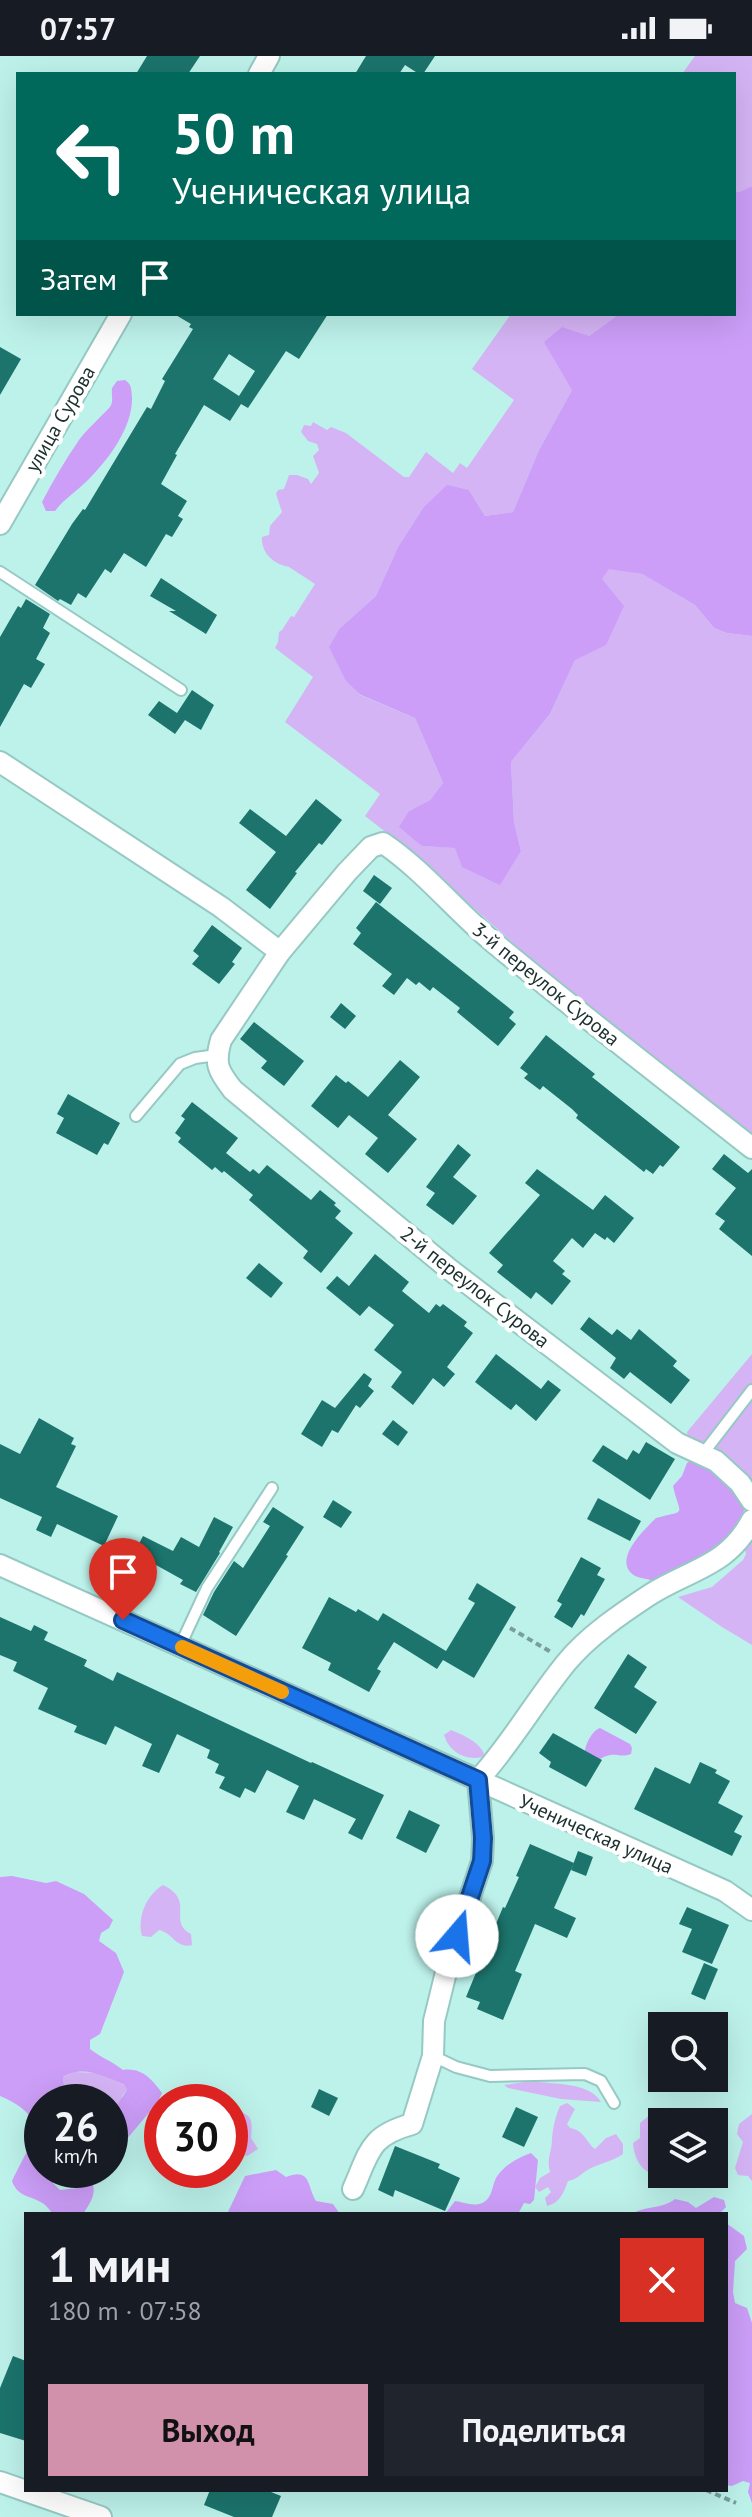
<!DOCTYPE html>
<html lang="ru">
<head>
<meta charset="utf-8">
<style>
	body { margin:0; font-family:"PT Sans",sans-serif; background:#20242c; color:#f1f3f6; height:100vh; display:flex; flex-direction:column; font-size:30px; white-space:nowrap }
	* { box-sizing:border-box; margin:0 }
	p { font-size:26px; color:#9ea1a6 }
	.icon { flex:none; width:44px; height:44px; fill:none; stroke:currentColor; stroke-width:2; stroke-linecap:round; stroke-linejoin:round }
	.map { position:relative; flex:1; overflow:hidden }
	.drawer { position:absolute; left:24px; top:2156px; width:704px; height:280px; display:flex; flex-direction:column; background:#171b24; border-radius:0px; box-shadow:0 8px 32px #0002 }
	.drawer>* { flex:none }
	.banner { position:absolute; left:16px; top:16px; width:720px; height:244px; border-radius:0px; box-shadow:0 8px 32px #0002; background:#00695c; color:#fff; overflow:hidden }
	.buttons { position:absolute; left:648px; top:1956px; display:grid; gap:16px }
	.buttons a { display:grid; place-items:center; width:80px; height:80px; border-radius:0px; background:#171b24; box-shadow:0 8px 32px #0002; font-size:40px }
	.speed { position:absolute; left:24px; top:2028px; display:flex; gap:16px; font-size:40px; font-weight:700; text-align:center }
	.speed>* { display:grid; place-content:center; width:104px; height:104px; border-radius:50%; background:#171b24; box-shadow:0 8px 32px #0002; line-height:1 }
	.speed small { font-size:20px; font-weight:400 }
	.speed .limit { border:12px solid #d22; background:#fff; color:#111 }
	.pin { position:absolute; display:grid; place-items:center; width:68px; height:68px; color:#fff; margin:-82px -34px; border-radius:50% 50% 50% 0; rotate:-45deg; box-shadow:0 0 8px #0007 }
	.pin .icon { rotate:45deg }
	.me { position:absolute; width:88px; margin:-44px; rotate:18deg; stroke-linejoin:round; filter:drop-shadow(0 0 6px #0008) }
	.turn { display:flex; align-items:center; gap:28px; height:168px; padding:0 24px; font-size:36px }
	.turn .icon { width:104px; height:104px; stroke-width:2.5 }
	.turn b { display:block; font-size:56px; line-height:68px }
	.then { display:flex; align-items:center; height:76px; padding:0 24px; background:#0003; gap:16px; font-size:30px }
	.round { display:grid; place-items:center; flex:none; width:84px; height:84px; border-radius:0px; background:#20242c }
	.summary { display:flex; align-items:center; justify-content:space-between; height:136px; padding:0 24px }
	h1 { font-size:48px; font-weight:600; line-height:60px }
	.button { display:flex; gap:16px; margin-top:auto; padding:16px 24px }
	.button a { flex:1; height:92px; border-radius:0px; background:#d291aa; color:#111; font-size:32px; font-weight:600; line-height:92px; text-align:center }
	.button a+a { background:#20242c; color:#f1f3f6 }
	.status { display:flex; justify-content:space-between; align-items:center; height:56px; padding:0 40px; background:#171b24; direction:ltr }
	.status svg { height:22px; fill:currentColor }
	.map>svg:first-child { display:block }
	.green { fill:#d5b4f5 }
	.forest { fill:#cc9ef8 }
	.building { fill:#1c746d; fill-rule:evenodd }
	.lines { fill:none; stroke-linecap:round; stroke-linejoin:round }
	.lane-casing { stroke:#96c9c3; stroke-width:14 }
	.street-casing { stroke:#96c9c3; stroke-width:24 }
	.path { stroke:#789f9a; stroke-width:4; stroke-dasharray:6 4; stroke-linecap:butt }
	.lane { stroke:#fff; stroke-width:10 }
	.street { stroke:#fff; stroke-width:20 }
	.route-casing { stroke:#114b97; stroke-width:20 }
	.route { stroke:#1a73e8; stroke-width:14 }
	.slow { stroke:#f59e0b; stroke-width:14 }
	.labels { text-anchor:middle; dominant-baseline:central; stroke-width:8; stroke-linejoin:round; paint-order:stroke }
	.street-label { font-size:20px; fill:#1b302e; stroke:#fff }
</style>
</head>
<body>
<div class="status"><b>07:57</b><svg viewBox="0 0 49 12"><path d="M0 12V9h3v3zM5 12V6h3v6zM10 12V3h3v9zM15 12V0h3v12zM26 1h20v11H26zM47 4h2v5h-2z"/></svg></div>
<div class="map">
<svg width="752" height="2461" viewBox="0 0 752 2461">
	<rect width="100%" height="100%" fill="#bdf2eb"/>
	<g class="green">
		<path d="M695,0H752V130L739,136H734V18H682Z"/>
		<path d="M511,258H619L589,280L572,334L539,394L513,456L485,460L469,434L423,452L398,491L376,540L340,572L360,639L415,662L443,727L430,744L409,755L422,790L521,795L514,766L511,706L550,658L575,604L602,522L609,512L642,518L695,549L714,572L727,577L752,580V1088L558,927L406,792L365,760L380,738L285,666L313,621L275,592L278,586L279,576L282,574L291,560L294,561L315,528L289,511C273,508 261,497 262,481L269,479L270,470L282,456L276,438L278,434L284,433L289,419H297L308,423L311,428L319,417L313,400L319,394L317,388L308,385L301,376L304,369L311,370L313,366L327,374L331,371L346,377L404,421H409L426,396L453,417L460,407L467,412L514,344L472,313Z"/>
		<path d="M752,1298V1429L714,1393L688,1382L687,1376Z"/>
		<path d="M752,1485V1589L722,1571L678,1541L712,1531L743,1504L746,1498L744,1489Z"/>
		<path d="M451,1674C463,1679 480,1686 484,1698L482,1701C466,1705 449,1696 444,1679Z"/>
		<path d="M163,1829C196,1845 167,1865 191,1878L192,1889C176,1893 173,1877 159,1874L151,1881L142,1880C137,1862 146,1839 163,1829Z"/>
		<path d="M74,2016L102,2017L125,2028L127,2034L122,2040L118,2060L110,2066V2046H69C68,2037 63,2030 63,2021Z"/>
		<path d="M532,2025C554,2029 588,2025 601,2046L561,2043L508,2032L504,2029Z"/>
		<path d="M567,2047L575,2053L567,2068L570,2072C584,2074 586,2086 595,2093L606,2082L616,2078L623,2088V2098C611,2106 604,2106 591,2112C582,2116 579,2123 568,2125C564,2136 560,2147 547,2150L545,2142L551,2136L548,2131L539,2136L535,2131L540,2122L550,2116C546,2102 552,2096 552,2083C553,2071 555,2062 560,2050Z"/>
		<path d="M694,2053L702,2061L720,2066L716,2072L714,2073V2066H662V2118C644,2121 634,2104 633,2087L640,2082V2067L655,2055L669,2063L680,2055Z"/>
		<path d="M230,2054C252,2057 253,2062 251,2082L258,2093L247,2100L230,2094Z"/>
		<path d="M752,2058V2125L748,2120L738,2119L735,2112L743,2086L737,2078L739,2068Z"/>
	</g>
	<g class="forest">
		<path d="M752,130V580L727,577L714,572L695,549L642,518L609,513L602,523L624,550L606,589L575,604L550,658L511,706L514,766L521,795L500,829L462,811L455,792L422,790L399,771L409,755L430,744L443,727L415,662L361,639L346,625L329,591L340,572L376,540L398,491L423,452L447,429L469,434L485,460L513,456L539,394L572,334L544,286L562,271L589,280L619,258H734V136H739Z"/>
		<path d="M125,324C132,329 131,332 132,341C133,371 109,403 88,424C77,435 65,442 55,455H46L42,446C53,425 65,404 79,384C88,372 100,362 110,351C114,345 111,338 112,332L117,325Z"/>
		<path d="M692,1403L716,1408L745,1449C741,1485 684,1510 656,1526C648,1522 637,1523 631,1517C615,1501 645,1473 656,1462C688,1454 680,1461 673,1430L682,1420L687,1407Z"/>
		<path d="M600,1672L630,1688L632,1692L631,1698C616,1703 615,1693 597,1705L585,1696C585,1688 593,1674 600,1672Z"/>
		<path d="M12,1820L46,1827L56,1825L84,1838L113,1864L109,1872L101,1877L99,1885L116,1897L124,1916L100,1978L90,1984V1993C101,2002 112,2005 123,2014C141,2011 152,2023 162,2037L158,2046L110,2103V2066L118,2060L117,2049L127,2034L124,2028C105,2021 83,2008 63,2021C63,2030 68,2037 69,2046H42V2114H51L49,2117L53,2127L60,2134L78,2132L85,2125L90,2124C99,2134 90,2148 83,2158H53C50,2155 48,2151 44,2148C31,2139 18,2142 12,2125C32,2083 53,2063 0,2040V1821Z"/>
		<path d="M531,2097L538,2104L534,2144L530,2148L524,2147L518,2158H445L455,2145C463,2146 473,2151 482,2147C494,2142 491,2128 498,2119C505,2109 519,2101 531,2097Z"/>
		<path d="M276,2114L286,2121C311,2111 307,2130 316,2145L333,2148L340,2158H227L245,2120Z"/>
		<path d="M714,2141L724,2144L726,2151L719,2158H632C646,2149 660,2154 675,2143L688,2146L696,2152Z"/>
		<path d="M726,2167L744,2180L747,2193L735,2205L733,2236L735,2247L747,2252L752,2267V2447L748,2436L750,2427L743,2425L732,2430L726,2429Z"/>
	</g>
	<g class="building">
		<path d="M147,0H200L188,18H136Z"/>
		<path d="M366,0H435L423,18H419L405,9L399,18H355Z"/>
		<path d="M174,258H328L299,303L286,295L248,352L241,348L230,365L204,349L175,398L177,399L161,428L187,445L178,460L183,463L172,481L166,478L146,511L124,497L111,517L105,513L86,542L78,537L71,549L60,543L58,545L35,529L72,468L83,453L85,454L147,351L151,353L165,325L162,323L193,273L189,271L191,268ZM229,298L255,315L239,340L213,323Z"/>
		<path d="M0,291L21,303L0,339Z"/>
		<path d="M161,522L217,559L206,578L169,555H176L150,540Z"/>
		<path d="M26,543L50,558L43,572L50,577L36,603L45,608L31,632L24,628L0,671V581L18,550L21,552Z"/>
		<path d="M192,634L214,649L201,674L185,664L175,678L148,659L159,645L177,657Z"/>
		<path d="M316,743L342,764L322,789L319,787L295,816L297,817L270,853L246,834L276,796L239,767L250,753L286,780Z"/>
		<path d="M374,819L392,832L380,848L363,835Z"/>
		<path d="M376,846L514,956L509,962L516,968L498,990L457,956L460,952L433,931L430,935L419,926L416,929L407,922L394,939L382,930L392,918L353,888L361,877L356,872Z"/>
		<path d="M212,869L242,892L232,906L235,908L219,928L192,908L199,900L193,895Z"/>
		<path d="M341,947L356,960L345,973L330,961Z"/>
		<path d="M254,966L304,1005L284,1030L261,1012L267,1005L240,983Z"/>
		<path d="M546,979L595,1018L592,1021L680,1091L663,1111L660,1109L653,1118L646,1113L644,1116L576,1062L578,1059L572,1053L543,1030L540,1034L524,1022L528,1018L520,1012Z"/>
		<path d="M400,1004L420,1021L388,1059L417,1083L388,1117L365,1098L378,1082L349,1059L338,1072L311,1050L336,1019L346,1027L348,1025L368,1041Z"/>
		<path d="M68,1038L120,1067L108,1089L104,1087L97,1099L56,1077L64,1062L57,1058Z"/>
		<path d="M192,1046L238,1082L226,1097L250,1116L253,1113L259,1118L267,1109L311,1144L320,1134L336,1147L334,1149L341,1155L335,1162L353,1177L321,1217L303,1202L308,1195L249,1144L253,1139L224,1115L222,1117L215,1111L212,1114L178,1086L181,1082L175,1077L185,1063L181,1060Z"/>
		<path d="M458,1088L471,1099L453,1121L477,1140L453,1169L426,1149L435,1137L426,1131Z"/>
		<path d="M724,1098L748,1117L752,1113V1200L719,1173L725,1165L715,1158L736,1132L712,1113Z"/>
		<path d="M537,1113L593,1154L605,1139L634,1162L614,1187L607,1181L605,1184L595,1177L583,1192L572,1182L553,1205L565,1215L562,1218L571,1225L552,1249L536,1236L531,1243L497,1216L503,1209L489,1197L540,1139L525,1127Z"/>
		<path d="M375,1198L409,1226L402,1235L429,1257L436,1248L440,1251L443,1248L467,1266L464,1270L473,1277L447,1311L455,1318L444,1331L433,1322L413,1349L391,1331L402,1316L374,1294L394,1269L369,1250L360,1260L326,1232L337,1220L349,1230Z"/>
		<path d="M259,1207L283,1227L271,1242L246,1222Z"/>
		<path d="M589,1261L612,1279L617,1273L631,1284L639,1273L677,1305L673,1310L690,1324L671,1348L630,1316L624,1323L610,1312L616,1302L580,1273Z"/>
		<path d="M496,1298L541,1333L548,1324L561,1334L536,1365L516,1348L511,1354L507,1351L475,1326Z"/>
		<path d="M364,1317L372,1323L368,1330L374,1335L360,1352L356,1349L338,1377L332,1374L322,1391L301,1378L322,1344L335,1352Z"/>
		<path d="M39,1362L74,1382L71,1388L76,1390L56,1431L118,1460L104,1490L57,1468L51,1481L36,1474L42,1461L0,1442V1388L20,1398Z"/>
		<path d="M393,1364L408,1376L398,1390L382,1378Z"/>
		<path d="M646,1386L675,1403L650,1444L592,1405L603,1389L627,1404L633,1394L639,1398Z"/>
		<path d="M598,1442L641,1465L630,1485L587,1463Z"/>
		<path d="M333,1444L352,1456L341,1472L323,1461Z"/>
		<path d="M273,1451L304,1471L286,1499L288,1500L236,1580L203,1559L214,1536L234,1505L243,1512L270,1470L263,1466Z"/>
		<path d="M214,1461L233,1471L219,1496L220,1497L196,1536L180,1528L183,1524L156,1509L154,1513L132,1501L143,1480L173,1495L181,1481L199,1491Z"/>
		<path d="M581,1501L601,1512L597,1519L605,1523L584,1560L581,1558L572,1572L554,1561L562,1548L557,1545Z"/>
		<path d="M477,1527L516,1551L474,1622L443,1604L437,1613L394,1586L377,1613L381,1615L369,1636L328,1614L331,1607L302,1592L329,1541L356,1556L358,1553L378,1565L383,1557L446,1595L475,1547L468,1543Z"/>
		<path d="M0,1561L31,1575L34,1569L48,1576L44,1584L87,1604L84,1610L113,1625L117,1616L311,1707L312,1706L384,1739L362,1784L348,1777L356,1763L314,1743L304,1764L286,1756L299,1730L267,1714L255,1737L245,1732L240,1742L219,1732L225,1721L215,1717L219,1708L207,1702L210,1694L177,1678L159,1717L142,1710L152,1688L115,1670L106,1689L74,1676L77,1670L38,1653L48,1632L13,1615L17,1606L0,1599Z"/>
		<path d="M628,1598L647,1611L634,1631L657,1646L636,1678L594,1652Z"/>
		<path d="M553,1677L602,1704L586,1731L549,1711L551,1706L539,1697Z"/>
		<path d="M700,1706L717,1714L715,1717L730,1725L718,1747L743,1760L734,1776L742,1780L732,1800L634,1753L655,1711L690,1728Z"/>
		<path d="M409,1754L440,1769L426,1797L396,1782Z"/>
		<path d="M530,1788L574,1807L554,1852L576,1862L567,1882L535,1868L515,1915L522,1918L503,1964L477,1953L480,1946L466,1941L503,1851L505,1852L519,1821L516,1820Z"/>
		<path d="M578,1795L593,1801L586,1820L571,1814Z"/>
		<path d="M687,1851L729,1869L712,1908L682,1896L692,1873L679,1868Z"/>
		<path d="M704,1907L718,1913L705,1944L691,1938Z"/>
		<path d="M319,2033L338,2042L329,2060L311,2051Z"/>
		<path d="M516,2051L538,2061L524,2091L502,2081Z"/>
		<path d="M395,2090L440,2108L438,2112L460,2122L445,2155L395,2134L393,2141L378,2134Z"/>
		<path d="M13,2300L26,2305V2385L0,2377V2332Z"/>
		<path d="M210,2434H266L281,2440L272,2461H234L204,2449Z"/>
	</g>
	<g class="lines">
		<g class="lane-casing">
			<g id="lane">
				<path d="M0,516L181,634"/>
				<path d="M136,1060L180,1008L195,1002L217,999"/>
				<path d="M702,1399L752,1334"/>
				<path d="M180,1590L207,1532L272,1432"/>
				<path d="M433,2000L456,2011L490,2020L585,2018L601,2025L614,2047"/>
			</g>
		</g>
		<g class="street-casing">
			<g id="street">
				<path d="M259,18L269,0"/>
				<path d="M0,468L121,258"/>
				<path d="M0,706L221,851L280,896"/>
				<path d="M752,1092C665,1023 577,956 492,885C455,854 423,814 383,787L371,791L347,816L280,896L221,984C214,1008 218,1015 233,1034L449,1213L677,1387L716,1405L740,1427L752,1445"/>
				<path d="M0,1509L725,1835L752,1854"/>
				<path d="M353,2133C370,2095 369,2080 412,2068L433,2000L434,1965L449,1904L482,1805L483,1782L478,1724C511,1688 535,1645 566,1607C588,1580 622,1557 651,1538C691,1513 728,1510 752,1464"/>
				<path d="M0,2426L101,2461"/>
			</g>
		</g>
		<g class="path">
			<path d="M510,1572L551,1596"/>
			<path d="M706,2434L736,2447"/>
		</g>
		<use href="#lane" class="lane"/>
		<use href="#street" class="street"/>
	</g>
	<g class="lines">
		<g class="route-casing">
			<path id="route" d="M123,1564L478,1724L483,1782L482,1805L457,1880"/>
		</g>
		<use href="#route" class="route"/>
		<path class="slow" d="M182,1591L282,1636"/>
	</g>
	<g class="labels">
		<g class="street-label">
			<text transform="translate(60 363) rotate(-60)">улица Сурова</text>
			<text transform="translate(546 928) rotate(39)">3-й переулок Сурова</text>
			<text transform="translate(475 1231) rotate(38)">2-й переулок Сурова</text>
			<text transform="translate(596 1778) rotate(24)">Ученическая улица</text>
		</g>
	</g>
</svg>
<div class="buttons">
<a><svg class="icon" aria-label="search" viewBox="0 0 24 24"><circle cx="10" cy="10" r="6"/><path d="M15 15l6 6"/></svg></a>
<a><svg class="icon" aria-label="layers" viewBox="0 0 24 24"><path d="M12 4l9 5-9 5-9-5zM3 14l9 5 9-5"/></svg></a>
</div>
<div class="speed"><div>26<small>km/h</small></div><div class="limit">30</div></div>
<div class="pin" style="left:123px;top:1564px;background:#d93025"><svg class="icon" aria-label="arrive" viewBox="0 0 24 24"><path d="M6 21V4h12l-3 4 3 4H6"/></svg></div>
<svg class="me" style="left:457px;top:1880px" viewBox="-20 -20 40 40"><circle r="19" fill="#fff"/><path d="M0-13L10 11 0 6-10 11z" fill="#1a73e8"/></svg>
<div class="banner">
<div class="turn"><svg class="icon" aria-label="left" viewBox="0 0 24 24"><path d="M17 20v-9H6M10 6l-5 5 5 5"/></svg><div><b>50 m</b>Ученическая улица</div></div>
<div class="then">Затем<svg class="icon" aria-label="arrive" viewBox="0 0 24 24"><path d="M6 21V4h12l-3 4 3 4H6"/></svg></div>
</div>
<section class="drawer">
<div class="summary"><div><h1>1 мин</h1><p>180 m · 07:58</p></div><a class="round" style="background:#d93025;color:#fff"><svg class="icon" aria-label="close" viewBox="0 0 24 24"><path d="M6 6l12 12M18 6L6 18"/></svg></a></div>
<div class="button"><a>Выход</a><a>Поделиться</a></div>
</section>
</div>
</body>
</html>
